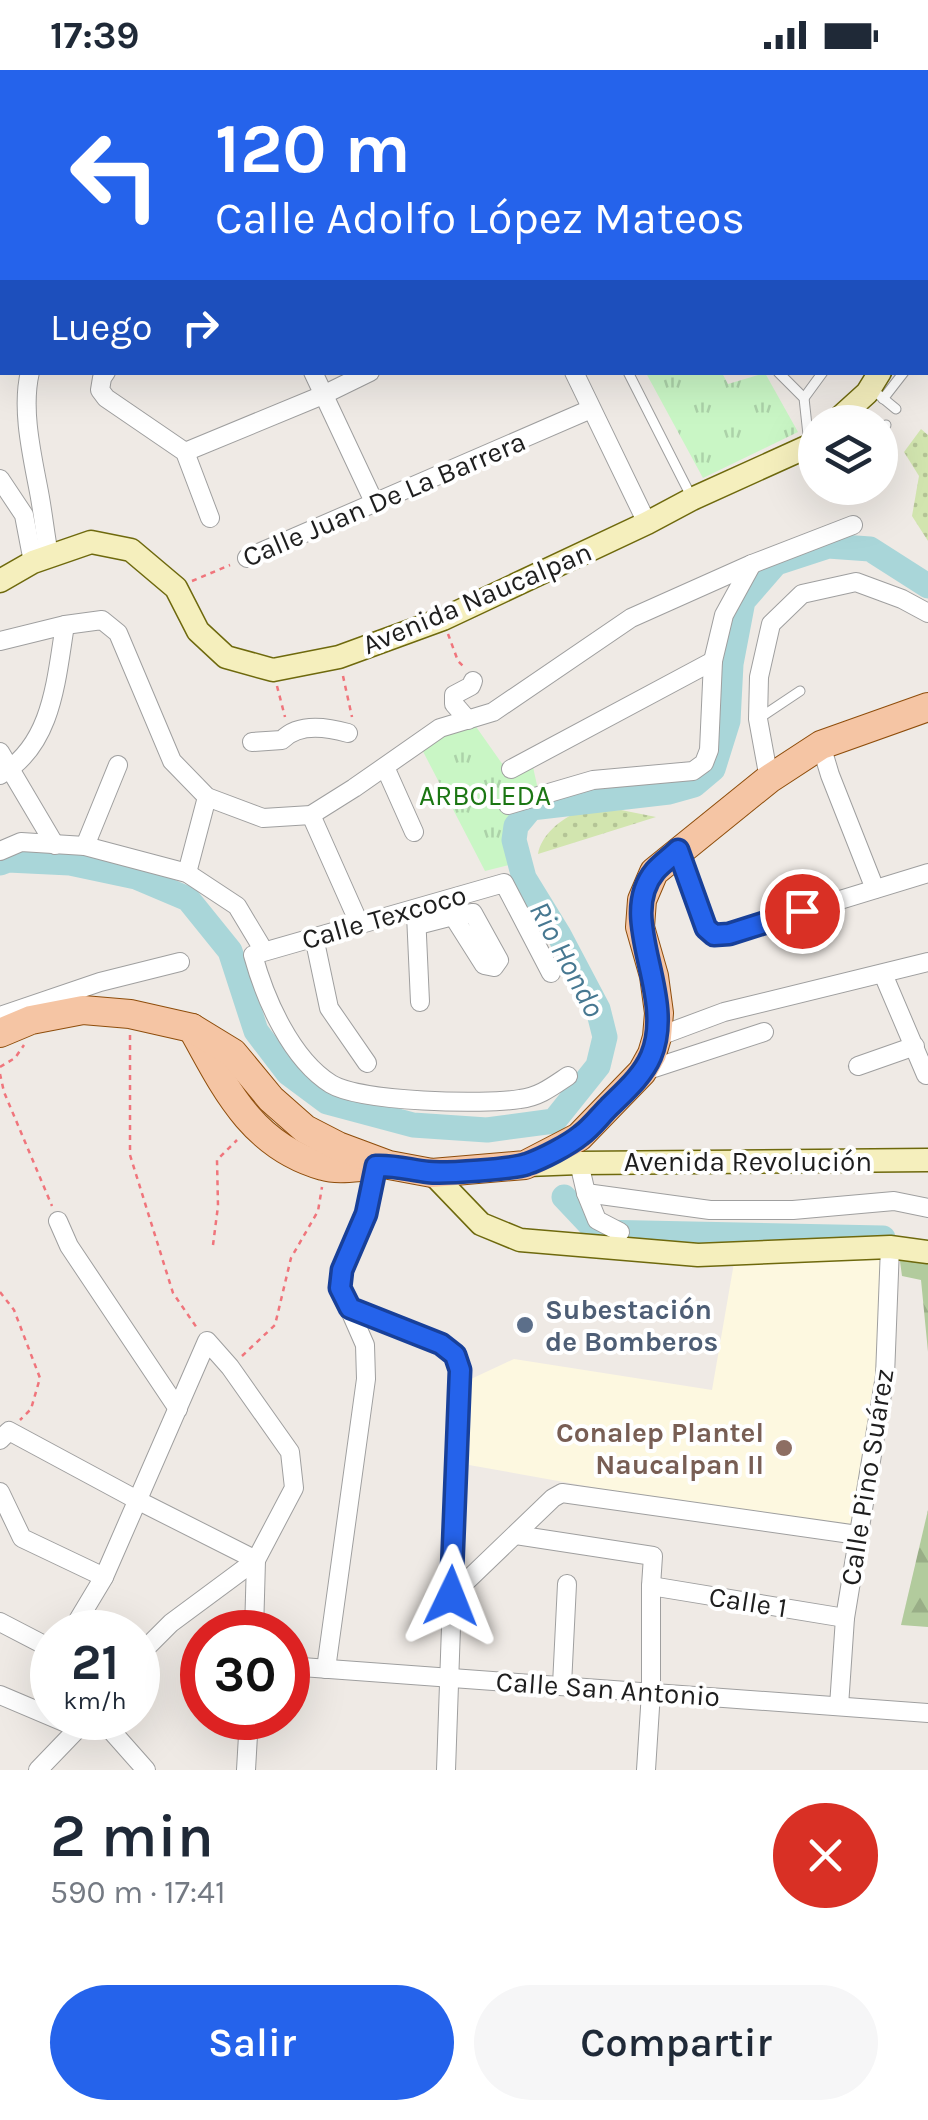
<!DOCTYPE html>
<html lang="es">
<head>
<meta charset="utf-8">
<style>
	body { margin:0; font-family:Karla,sans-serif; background:#f6f6f7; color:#1f2937; height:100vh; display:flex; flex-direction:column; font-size:38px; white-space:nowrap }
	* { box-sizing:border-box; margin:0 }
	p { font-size:32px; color:#747a83 }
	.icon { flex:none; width:55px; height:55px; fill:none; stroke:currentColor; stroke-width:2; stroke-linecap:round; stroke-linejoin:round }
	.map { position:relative; height:1700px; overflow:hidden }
	.drawer { display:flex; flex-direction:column; background:#fff; flex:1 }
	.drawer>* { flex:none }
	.hud { position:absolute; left:0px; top:0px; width:930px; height:305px; box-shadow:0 10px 40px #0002; background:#2563eb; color:#fff; overflow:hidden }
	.controls { position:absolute; left:798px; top:335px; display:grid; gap:20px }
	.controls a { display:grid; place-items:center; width:100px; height:100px; border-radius:50%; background:#fff; box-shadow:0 10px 40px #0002; font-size:50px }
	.speed { position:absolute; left:30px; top:1540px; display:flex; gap:20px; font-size:50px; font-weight:700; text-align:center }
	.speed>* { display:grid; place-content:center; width:130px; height:130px; border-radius:50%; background:#fff; box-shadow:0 10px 40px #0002; line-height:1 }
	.speed small { font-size:25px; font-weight:400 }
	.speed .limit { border:15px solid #d22; background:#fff; color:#111 }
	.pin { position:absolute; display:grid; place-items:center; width:85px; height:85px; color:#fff; margin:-42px; border:5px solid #fff; border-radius:50%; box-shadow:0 2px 10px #0007 }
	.me { position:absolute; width:110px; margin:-55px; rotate:2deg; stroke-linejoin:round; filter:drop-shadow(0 0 8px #0008) }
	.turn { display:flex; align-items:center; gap:35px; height:210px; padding:0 50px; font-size:45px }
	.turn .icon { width:130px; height:130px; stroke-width:2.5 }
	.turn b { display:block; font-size:70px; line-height:85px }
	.then { display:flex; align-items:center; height:95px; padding:0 50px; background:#0003; gap:20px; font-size:38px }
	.round { display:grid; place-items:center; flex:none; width:105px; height:105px; border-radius:52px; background:#f6f6f7 }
	.overview { display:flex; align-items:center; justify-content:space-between; height:170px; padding:0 50px }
	h1 { font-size:60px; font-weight:600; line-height:75px }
	.action { display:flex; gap:20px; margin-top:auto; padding:20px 50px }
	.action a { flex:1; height:115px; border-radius:60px; background:#2563eb; color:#fff; font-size:40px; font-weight:600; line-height:115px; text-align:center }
	.action a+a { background:#f6f6f7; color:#1f2937 }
	.status { display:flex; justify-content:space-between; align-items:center; height:70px; padding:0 50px; background:#fff; direction:ltr }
	.status svg { height:28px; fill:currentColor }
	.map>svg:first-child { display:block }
	.education { fill:#fdf8e0 }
	.military { fill:url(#military-furrows) }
	.grass { fill:url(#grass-dots) }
	.forest { fill:url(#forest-firs) }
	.park { fill:url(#park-tufts) }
	.parking { fill:#dedede }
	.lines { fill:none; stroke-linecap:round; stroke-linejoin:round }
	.river { stroke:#a9d6d9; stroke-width:25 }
	.lane-casing { stroke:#9f9f9f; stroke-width:11 }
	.street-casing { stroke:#9f9f9f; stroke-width:20 }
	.secondary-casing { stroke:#6e690d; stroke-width:25 }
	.primary-casing { stroke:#8e4d0b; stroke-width:30 }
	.path { stroke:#f0757c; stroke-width:2.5; stroke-dasharray:5 5; stroke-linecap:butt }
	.lane { stroke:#fff; stroke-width:9 }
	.street { stroke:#fff; stroke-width:18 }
	.secondary { stroke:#f5efbd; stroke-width:22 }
	.primary { stroke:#f5c5a4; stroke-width:28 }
	.route-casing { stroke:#184099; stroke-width:25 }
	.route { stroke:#2563eb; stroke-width:18 }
	.service-dot { fill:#5c6f8a; stroke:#fff; stroke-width:4 }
	.education-dot { fill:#8d6e63; stroke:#fff; stroke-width:4 }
	.labels { text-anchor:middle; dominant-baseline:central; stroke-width:8; stroke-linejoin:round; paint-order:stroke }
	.street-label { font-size:28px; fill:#1e1e1e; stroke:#fff }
	.park-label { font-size:28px; fill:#1b7613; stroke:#fff }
	.service-label { font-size:28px; font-weight:bold; fill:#4e5e75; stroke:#fff; text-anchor:start }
	.education-label { font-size:28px; font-weight:bold; fill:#785e54; stroke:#fff; text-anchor:end }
	.water-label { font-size:30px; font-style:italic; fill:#477891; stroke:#fff }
</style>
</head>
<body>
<div class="status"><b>17:39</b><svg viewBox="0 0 49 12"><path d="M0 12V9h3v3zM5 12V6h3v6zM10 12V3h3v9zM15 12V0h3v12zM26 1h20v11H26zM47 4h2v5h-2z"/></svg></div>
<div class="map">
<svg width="928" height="1700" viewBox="0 0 928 1700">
	<defs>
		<pattern id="military-furrows" width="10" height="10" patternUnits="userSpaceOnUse" patternTransform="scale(2.5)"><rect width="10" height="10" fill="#efdcda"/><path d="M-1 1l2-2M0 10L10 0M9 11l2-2" fill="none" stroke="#ccbcbb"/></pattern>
		<pattern id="grass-dots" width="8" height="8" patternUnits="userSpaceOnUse" patternTransform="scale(2.5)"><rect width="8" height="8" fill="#d2e5af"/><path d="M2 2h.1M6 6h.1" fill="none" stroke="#b4c496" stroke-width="1.8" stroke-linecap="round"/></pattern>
		<pattern id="forest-firs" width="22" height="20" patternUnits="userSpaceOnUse" patternTransform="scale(2.5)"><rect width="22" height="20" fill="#b2cb9d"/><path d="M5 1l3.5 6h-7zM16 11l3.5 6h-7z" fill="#99ae87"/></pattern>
		<pattern id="park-tufts" width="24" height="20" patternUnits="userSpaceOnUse" patternTransform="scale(2.5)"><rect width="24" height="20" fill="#c9f6c5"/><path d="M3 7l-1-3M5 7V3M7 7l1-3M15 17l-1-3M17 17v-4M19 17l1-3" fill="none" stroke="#acd2a9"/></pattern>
	</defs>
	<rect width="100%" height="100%" fill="#efeae5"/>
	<path class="education" d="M735,1187H882L878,1313L852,1458L692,1435L469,1395L471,1309L514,1289L712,1320Z"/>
	<path class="military" d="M0,0H52V2H2V173L0,176Z"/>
	<g class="grass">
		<path d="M921,359L928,365V471L912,446L919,406L904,382Z"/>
		<path d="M621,740L656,747L538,784C541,765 561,749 578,742C590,738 608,741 621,740Z"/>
	</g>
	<g class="forest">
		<path d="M899,1184L928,1189V1282L921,1210L902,1206Z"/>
		<path d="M928,1440V1557L901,1555Z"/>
	</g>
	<g class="park">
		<path d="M646,303H722L728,314L765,303L798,362L703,408Z"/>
		<path d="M472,651L503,695L531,688L539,724L523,728C508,755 504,765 513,794L485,801L415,666Z"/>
	</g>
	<path class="parking" d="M726,0H928V94V2H719Z"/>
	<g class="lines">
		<g class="river">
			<path d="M0,793L8,790L70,793L136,807L188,829L230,881L256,961L288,1003L327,1032L413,1055L487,1060L554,1051L598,996L605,967L598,939L559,865L524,808L514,770L516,756L531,738L669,722L694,715L713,699L728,651L731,594L743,531L776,493L828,476L870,479L928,516"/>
			<path d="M564,1127L597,1162L883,1168"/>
		</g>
		<g class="lane-casing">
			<g id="lane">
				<path d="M725,2L735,0"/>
				<path d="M875,2V0"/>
				<path d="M911,2V0"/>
				<path d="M928,274V273"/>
				<path d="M628,302L691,426"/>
				<path d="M778,302L804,328L809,374"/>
				<path d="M879,325L896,339"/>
				<path d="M804,328L823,302"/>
				<path d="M883,329L904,302"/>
				<path d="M856,337L868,352"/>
				<path d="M880,362L886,355"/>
				<path d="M758,649L800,621"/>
			</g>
		</g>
		<g class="street-casing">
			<g id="street">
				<path d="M6,0L7,2"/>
				<path d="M293,0L296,2"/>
				<path d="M65,2V0"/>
				<path d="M211,2L216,0"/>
				<path d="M374,2L375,0"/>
				<path d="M0,51L2,36"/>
				<path d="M0,186L2,183"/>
				<path d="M30,302C21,339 32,385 39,422C43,443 45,464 49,485"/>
				<path d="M106,302L102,308L100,320L106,328L185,382L210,448"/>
				<path d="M313,302L375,434"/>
				<path d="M574,302L647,453"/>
				<path d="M185,382L323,325L370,302"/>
				<path d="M0,409L24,445L33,492"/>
				<path d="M247,488L591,339"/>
				<path d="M0,571L65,555L102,550L118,563L172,691L207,727L263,748L311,745L354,718L440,658L493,642L631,548L752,494L853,455"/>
				<path d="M468,650L454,634V625L471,616L473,611"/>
				<path d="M252,672L282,670C298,653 327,657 348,663"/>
				<path d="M821,675L830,705L875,819"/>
				<path d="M0,682L55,775"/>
				<path d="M385,697L414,762"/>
				<path d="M511,699L713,591"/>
				<path d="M0,705C53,675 56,609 65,555"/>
				<path d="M769,709L758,649L759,607L771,554L802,524L856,512L902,529L928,543"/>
				<path d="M508,735L593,710L693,701L704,693L709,680L713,591L724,545L752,494"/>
				<path d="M311,745L359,853"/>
				<path d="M85,776L118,695"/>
				<path d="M678,780L706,858L714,865L729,864L928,803"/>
				<path d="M0,781L21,772L85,776L187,803L237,836L264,881"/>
				<path d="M187,803L207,727"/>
				<path d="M416,844L420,932"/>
				<path d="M418,855L453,846L473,843L499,890L494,897L484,895L453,846"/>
				<path d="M314,867L329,938L367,993"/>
				<path d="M551,903L504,813L253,885C265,929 291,989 331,1014C361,1032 484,1035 520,1029C539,1027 553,1016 568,1006"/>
				<path d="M883,904L926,1005"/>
				<path d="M0,946L100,912L180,892"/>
				<path d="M657,967L724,942L928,892"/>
				<path d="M858,996L915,976"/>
				<path d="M642,1002L764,962"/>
				<path d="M579,1093L586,1123L597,1150L620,1162"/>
				<path d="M586,1123L710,1140H793L894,1131L928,1138"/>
				<path d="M58,1151L69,1176L178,1339"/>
				<path d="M350,1238L441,1274L455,1285L460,1300L446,1700"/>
				<path d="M0,1370L9,1361L139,1431L256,1490"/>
				<path d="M0,1422L22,1468L104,1507"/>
				<path d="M516,1465L653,1486L651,1516V1622L646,1700"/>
				<path d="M651,1516L845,1548"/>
				<path d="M451,1526L553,1428L562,1423L858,1465"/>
				<path d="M0,1552L52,1579"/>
				<path d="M71,1562L104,1507L207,1271L230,1297L290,1382L294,1418L256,1490L254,1562"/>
				<path d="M138,1586L171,1553L256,1490"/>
				<path d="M288,1596L928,1643"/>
				<path d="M326,1599L366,1309L365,1275L340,1218L342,1200L366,1144L376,1096"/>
				<path d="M562,1615L567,1514"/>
				<path d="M0,1625L78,1658"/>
				<path d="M839,1636L845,1548L885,1306L890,1177"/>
				<path d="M100,1648L146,1700"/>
				<path d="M38,1700L88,1648"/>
				<path d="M246,1700L249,1648"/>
			</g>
		</g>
		<g class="secondary-casing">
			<g id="secondary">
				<path d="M928,182V179"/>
				<path d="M928,235V234"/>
				<path d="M835,352L867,323L880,302"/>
				<path d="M0,511L33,492L91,472L131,480L176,518L198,561L226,587L273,600L339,587L443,549L647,453L692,429L809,376L815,371"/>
				<path d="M527,1095L579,1093L928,1090"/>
				<path d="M432,1103L481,1154L520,1170L698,1185L890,1177L928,1182"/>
			</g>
		</g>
		<g class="primary-casing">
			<g id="primary">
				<path d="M192,958C225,1018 252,1076 323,1096C339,1101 361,1096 378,1096"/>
				<path d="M0,963L31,950L83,940L130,944L192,958L233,983L271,1029L305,1059L338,1076L389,1095L432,1103L525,1095L579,1067L642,1002L652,984L657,967L659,943L654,906L640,857L642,830L654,802L769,709L821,675L928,637"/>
			</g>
		</g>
		<g class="path">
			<path d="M192,511L230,495"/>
			<path d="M448,564L458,591L464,597"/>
			<path d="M343,606L352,647"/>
			<path d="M277,616L285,647"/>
			<path d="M130,965V1085L173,1223L197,1258"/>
			<path d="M0,997L15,988L24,975"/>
			<path d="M0,1004L4,1022L52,1136"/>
			<path d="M213,1175L218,1136L217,1090L237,1070"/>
			<path d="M0,1222L14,1240L40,1308L31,1339L20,1350"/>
			<path d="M242,1286L275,1255L291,1188L318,1141L322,1117"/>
		</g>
		<use href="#lane" class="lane"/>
		<use href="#street" class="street"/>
		<use href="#secondary" class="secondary"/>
		<use href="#primary" class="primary"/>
	</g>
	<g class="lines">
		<g class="route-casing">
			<path id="route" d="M451,1526L460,1300L455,1285L441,1274L350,1238L340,1218L342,1200L366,1144L376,1096C394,1095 410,1100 428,1102C443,1104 514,1099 527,1094C542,1089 569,1075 581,1065C591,1058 599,1047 608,1038C624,1022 642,1007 651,986C677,923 615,849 655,801C662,793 671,787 678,780L706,858L714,865L729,864L802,841"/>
		</g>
		<use href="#route" class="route"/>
	</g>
	<circle class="service-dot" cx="525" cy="1255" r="10"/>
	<circle class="education-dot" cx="784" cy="1378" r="10"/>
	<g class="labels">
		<g class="street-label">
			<text transform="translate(384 429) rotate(-23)">Calle Juan De La Barrera</text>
			<text transform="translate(477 528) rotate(-23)">Avenida Naucalpan</text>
			<text transform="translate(384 847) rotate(-16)">Calle Texcoco</text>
			<text x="748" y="1091">Avenida Revolución</text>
			<text transform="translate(867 1407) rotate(-81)">Calle Pino Suárez</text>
			<text transform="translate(748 1532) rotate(9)">Calle 1</text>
			<text transform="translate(608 1619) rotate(4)">Calle San Antonio</text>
		</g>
		<g class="park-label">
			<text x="485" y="725">ARBOLEDA</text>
		</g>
		<g class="service-label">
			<text x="545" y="1239">Subestación<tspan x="545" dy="32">de Bomberos</tspan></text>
		</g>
		<g class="education-label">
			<text x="764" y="1362">Conalep Plantel<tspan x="764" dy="32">Naucalpan II</tspan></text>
		</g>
		<g class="water-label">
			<text transform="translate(567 889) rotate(62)">Rio Hondo</text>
		</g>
	</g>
</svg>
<div class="controls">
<a><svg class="icon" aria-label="layers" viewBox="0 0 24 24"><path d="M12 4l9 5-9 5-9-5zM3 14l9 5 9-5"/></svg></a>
</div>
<div class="speed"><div>21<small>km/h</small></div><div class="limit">30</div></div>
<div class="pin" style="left:802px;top:841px;background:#d93025"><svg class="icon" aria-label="arrive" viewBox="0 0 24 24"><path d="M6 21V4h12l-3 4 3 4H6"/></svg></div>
<svg class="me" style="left:451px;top:1526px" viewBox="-20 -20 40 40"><path d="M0-17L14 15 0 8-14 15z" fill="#2563eb" stroke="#fff" stroke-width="4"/></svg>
<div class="hud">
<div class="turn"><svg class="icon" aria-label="left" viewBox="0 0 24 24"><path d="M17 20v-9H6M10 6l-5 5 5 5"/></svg><div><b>120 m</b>Calle Adolfo López Mateos</div></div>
<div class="then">Luego<svg class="icon" aria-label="right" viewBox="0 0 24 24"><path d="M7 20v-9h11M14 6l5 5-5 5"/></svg></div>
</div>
</div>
<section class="drawer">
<div class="overview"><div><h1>2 min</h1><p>590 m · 17:41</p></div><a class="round" style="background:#d93025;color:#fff"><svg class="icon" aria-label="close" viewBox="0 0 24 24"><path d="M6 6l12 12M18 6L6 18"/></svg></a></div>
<div class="action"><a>Salir</a><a>Compartir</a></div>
</section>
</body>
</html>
